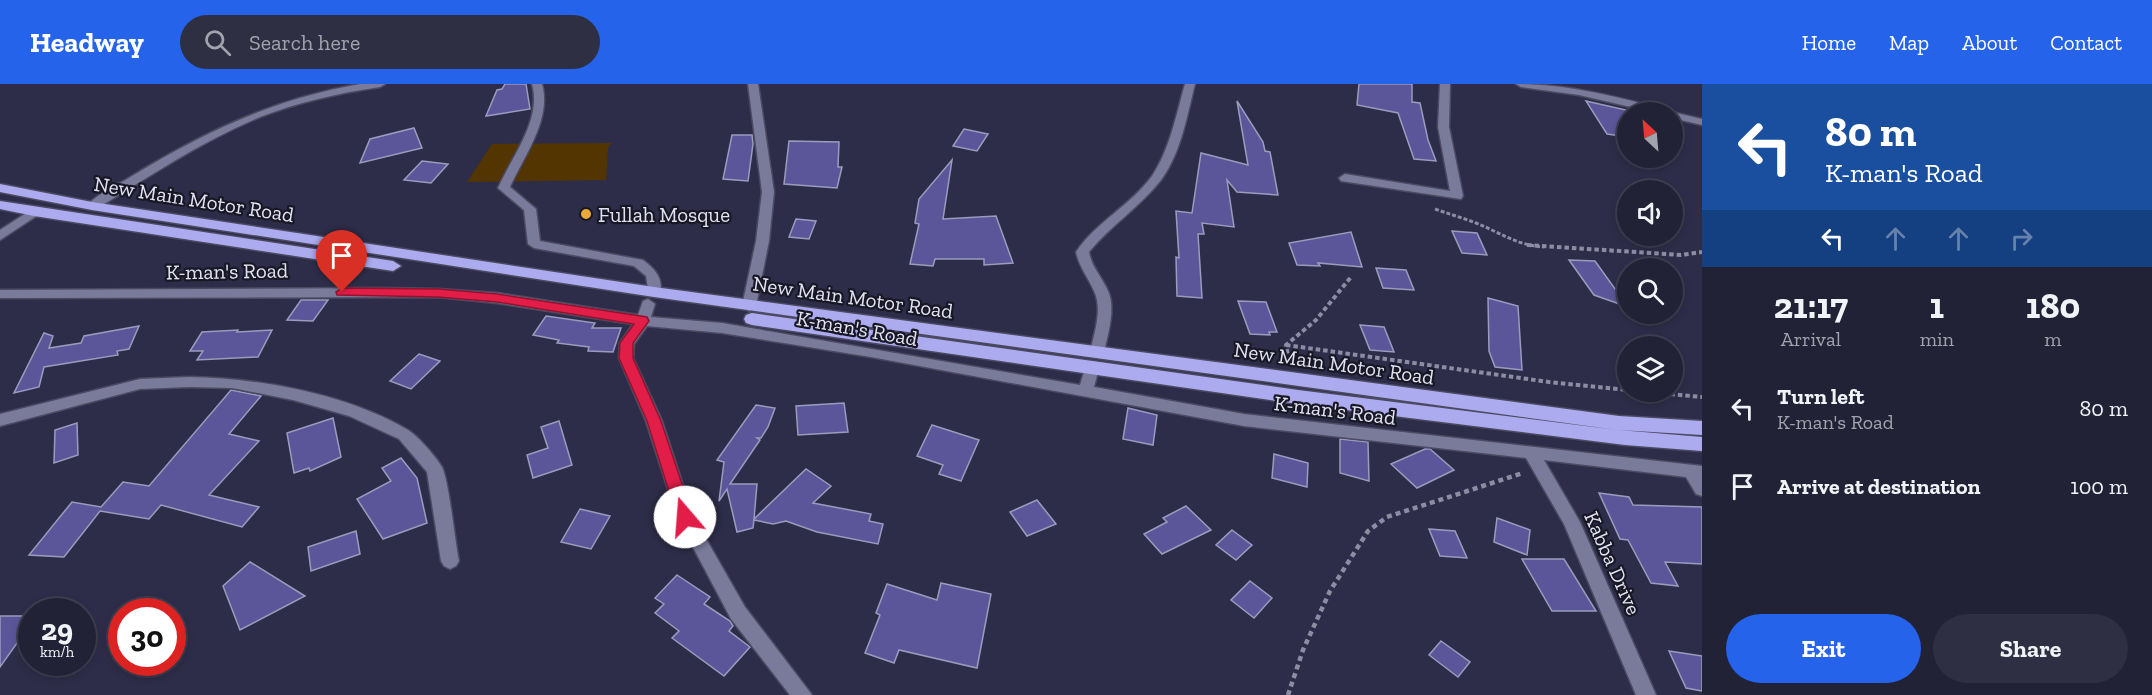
<!DOCTYPE html>
<html lang="en">
<head>
<meta charset="utf-8">
<style>
	body { margin:0; font-family:"Zilla Slab",serif; background:#2e2f42; color:#f1f3f6; height:100vh; display:flex; flex-direction:column; font-size:22px; white-space:nowrap }
	* { box-sizing:border-box; margin:0 }
	p { font-size:20px; color:#a2a4ad }
	.icon { flex:none; width:33px; height:33px; fill:none; stroke:currentColor; stroke-width:2; stroke-linecap:round; stroke-linejoin:round }
	.map { position:relative; flex:1; overflow:hidden }
	.panel { display:flex; flex-direction:column; background:#222237; width:450px }
	.panel>* { flex:none }
	.guide { background:#1a4fa0; color:#fff; overflow:hidden }
	.needle { width:39px; rotate:334deg }
	.tools { position:absolute; left:1617px; top:18px; display:grid; gap:12px }
	.tools a { display:grid; place-items:center; width:66px; height:66px; border-radius:50%; background:#222237; box-shadow:0 3px 9px #0003,0 0 0 2px #3f3f52; font-size:30px }
	.speed { position:absolute; left:18px; top:514px; display:flex; gap:12px; font-size:30px; font-weight:700; text-align:center }
	.speed>* { display:grid; place-content:center; width:78px; height:78px; border-radius:50%; background:#222237; box-shadow:0 3px 9px #0003,0 0 0 2px #3f3f52; line-height:1 }
	.speed small { font-size:15px; font-weight:400 }
	.speed .limit { border:9px solid #d22; background:#fff; color:#111 }
	.pin { position:absolute; display:grid; place-items:center; width:51px; height:51px; color:#fff; margin:-62px -26px; border-radius:50% 50% 50% 0; rotate:-45deg; box-shadow:0 0 6px #0007 }
	.pin .icon { rotate:45deg }
	.me { position:absolute; width:66px; margin:-33px; rotate:342deg; stroke-linejoin:round; filter:drop-shadow(0 0 4px #0008) }
	.turn { display:flex; align-items:center; gap:21px; height:126px; padding:0 24px; font-size:27px }
	.turn .icon { width:78px; height:78px; stroke-width:2.5 }
	.turn b { display:block; font-size:42px; line-height:51px }
	.lanes { display:flex; align-items:center; height:57px; padding:0 24px; background:#0003; justify-content:center; gap:30px; direction:ltr }
	.lanes .off { opacity:.35 }
	.eta { display:flex; justify-content:space-evenly; align-items:center; height:102px; text-align:center }
	.eta b { font-size:36px; font-weight:700; line-height:42px }
	.primary-button { display:flex; gap:12px; margin-top:auto; padding:12px 24px }
	.primary-button a { flex:1; height:69px; border-radius:36px; background:#2563eb; color:#fff; font-size:24px; font-weight:700; line-height:69px; text-align:center }
	.primary-button a+a { background:#2e2f42; color:#f1f3f6 }
	ul { padding:0; list-style:none }
	li { display:flex; align-items:center; gap:18px; height:78px; padding:0 24px }
	li div { flex:1 }
	li b { display:block; font-size:22px }
	li em { font-style:normal }
	header { display:flex; align-items:center; gap:36px; box-sizing:border-box; height:84px; padding:0 30px; background:#2563eb; color:#fff }
	header strong { font-size:28px }
	nav { display:flex; gap:33px; margin-inline-start:auto; font-size:21px }
	.search { width:420px; height:54px; background:#2e2f42; display:flex; align-items:center; gap:15px; box-sizing:border-box; padding:0 21px; border-radius:33px; color:#a2a4ad; font-size:22px }
	main { display:flex; flex:1; min-height:0 }
	.map>svg:first-child { display:block }
	.green { fill:#523500 }
	.building { fill:#5a5699; stroke:#9b9bbd; stroke-width:1.5 }
	.lines { fill:none; stroke-linecap:round; stroke-linejoin:round }
	.minor-casing { stroke:#4c4a61; stroke-width:3 }
	.highway-casing { stroke:#4c4a61; stroke-width:3 }
	.path-far2 { stroke:#8d8ca3; stroke-width:3; stroke-dasharray:4 2; stroke-linecap:butt }
	.path-far1 { stroke:#8d8ca3; stroke-width:4; stroke-dasharray:4.5 3; stroke-linecap:butt }
	.path { stroke:#8d8ca3; stroke-width:4.5; stroke-dasharray:5 4; stroke-linecap:butt }
	.minor { fill:#7a7a9b; fill-rule:evenodd }
	.highway { fill:#acabf0; fill-rule:evenodd }
	.route { fill:#e11d48; stroke:#92132f; stroke-width:1.5 }
	.poi-dot { fill:#eca93a; stroke:#181724; stroke-width:2 }
	.labels { text-anchor:middle; dominant-baseline:central; stroke-width:4.5; stroke-linejoin:round; paint-order:stroke }
	.street-label { font-size:21px; fill:#e2e2f4; stroke:#181724 }
	.poi-label { font-size:21px; fill:#e2e2f4; stroke:#181724; text-anchor:start }
</style>
</head>
<body>
<header>
<strong>Headway</strong>
<div class="search"><svg class="icon" aria-label="search" viewBox="0 0 24 24"><circle cx="10" cy="10" r="6"/><path d="M15 15l6 6"/></svg>Search here</div>
<nav><a>Home</a><a>Map</a><a>About</a><a>Contact</a></nav>
</header>
<main>
<div class="map">
<svg width="1702" height="611" viewBox="0 0 1702 611">
	<rect width="100%" height="100%" fill="#2e2d49"/>
	<path class="green" d="M611,59L608,64L606,96L467,98L492,60Z"/>
	<g class="building">
		<path d="M505,0H526L530,25L486,32L497,6L502,5Z"/>
		<path d="M1359,0H1412V18L1420,19L1428,56L1436,77L1414,75L1398,29L1357,21Z"/>
		<path d="M1237,17L1263,58L1265,67L1270,68L1278,111L1237,108L1227,96L1234,143L1202,139L1204,150H1198L1202,214L1177,212L1176,173L1179,174L1176,127L1192,129L1201,69L1248,81Z"/>
		<path d="M1586,17L1626,26L1621,52L1607,50Z"/>
		<path d="M414,44L422,64L360,79L370,55Z"/>
		<path d="M964,45L988,50L977,67L953,62Z"/>
		<path d="M732,51H752L753,60L748,97L723,95Z"/>
		<path d="M789,57L839,58L838,83H842L837,104L784,100Z"/>
		<path d="M952,76L943,135L996,132L1013,179L984,181V175H935L933,182L910,180L919,140L915,139L919,115Z"/>
		<path d="M422,77L448,80L431,99L404,96Z"/>
		<path d="M796,135L816,137L809,155L789,153Z"/>
		<path d="M1452,147L1477,149L1487,171L1462,169Z"/>
		<path d="M1351,148L1362,183L1318,179L1320,182L1297,181L1289,159Z"/>
		<path d="M1569,176L1595,177L1628,223L1594,211Z"/>
		<path d="M1376,184L1406,186L1414,206L1383,204Z"/>
		<path d="M1488,214L1518,222L1522,286L1495,283L1489,267Z"/>
		<path d="M301,216H328L313,237L287,236Z"/>
		<path d="M1238,217L1266,218L1277,248H1269L1270,251L1250,250Z"/>
		<path d="M546,232L595,239L592,244H621L613,268L588,267L589,263L557,259L559,256L533,251Z"/>
		<path d="M1360,241L1384,243L1394,268L1370,266Z"/>
		<path d="M139,242L129,265L117,267L118,271L44,283L39,303L14,309L44,249L53,252L49,264L81,259L84,252Z"/>
		<path d="M238,246L237,248L272,246L258,273L197,276L203,267H190L202,248Z"/>
		<path d="M419,270L440,277L411,305L390,297Z"/>
		<path d="M231,306L261,312L229,350L259,357L209,411L259,423L242,443L161,421L149,435L100,427L64,473L29,471L72,418L101,423L123,398L149,402Z"/>
		<path d="M844,319L848,348L798,351L796,322Z"/>
		<path d="M756,321L775,324L768,343L761,354H757L760,356L730,400H757L754,435L806,385L831,402L813,419L871,430L869,437L883,440L878,460L817,448L786,437L773,440L754,436L753,444L737,448L727,405L719,417L724,378L717,376Z"/>
		<path d="M1128,324L1157,331L1153,361L1123,355Z"/>
		<path d="M333,334L341,373L310,387L309,384L294,389L287,349Z"/>
		<path d="M559,337L572,381L533,394L527,371L548,364L541,343Z"/>
		<path d="M77,339L78,371L54,379L55,346Z"/>
		<path d="M932,341L979,356L961,397L939,390L943,381L917,372Z"/>
		<path d="M1340,355L1368,358L1369,397L1340,389Z"/>
		<path d="M1425,365H1430L1454,386L1417,404L1391,380Z"/>
		<path d="M1274,370L1308,379L1307,403L1272,394Z"/>
		<path d="M401,374L417,394L427,439L383,455L357,415L391,397L382,384Z"/>
		<path d="M1599,409L1629,413L1633,421L1702,423V480L1665,478L1678,502L1651,499L1628,456L1620,455Z"/>
		<path d="M1037,416L1056,440L1027,452L1010,428Z"/>
		<path d="M1186,422L1211,446L1162,470L1144,450L1167,438L1163,434Z"/>
		<path d="M580,425L610,432L591,465L561,458Z"/>
		<path d="M1497,434L1530,446L1527,471L1494,458Z"/>
		<path d="M1429,445L1455,447L1467,474L1440,472Z"/>
		<path d="M1232,446L1252,461L1236,476L1216,461Z"/>
		<path d="M356,447L360,470L311,487L308,463Z"/>
		<path d="M1522,475H1564L1596,527H1552Z"/>
		<path d="M250,478L305,512L240,546L223,502Z"/>
		<path d="M677,491L710,513L704,520L730,537L733,542L729,547L750,563L724,592L672,554L679,547L655,529L664,520L655,514Z"/>
		<path d="M1250,497L1272,514L1254,534L1231,516Z"/>
		<path d="M941,499L991,510L977,584L899,566L894,579L865,569L880,531L876,529L887,500L937,516Z"/>
		<path d="M0,532H32V538L0,583Z"/>
		<path d="M1441,557L1470,578L1458,593L1429,571Z"/>
		<path d="M1669,567L1702,572V607L1686,604Z"/>
	</g>
	<g class="lines">
		<g class="minor-casing">
			<g id="minor">
				<path d="M360,0H385L380,3C339,9 299,18 260,33C202,57 150,92 96,125H88L86,122C97,110 118,101 132,92C206,47 274,15 360,0Z"/>
				<path d="M532,0H542C552,35 524,72 510,103L536,125L540,157L643,176C655,185 665,196 659,211H649L646,192L634,182L534,164L528,160L524,126L498,104C512,72 542,36 532,0Z"/>
				<path d="M748,0H758L774,108L769,157L756,222L749,227L742,222L756,157L762,108Z"/>
				<path d="M1185,0H1195C1187,32 1181,69 1161,96C1140,123 1110,142 1089,168C1092,184 1102,193 1108,207C1116,224 1108,250 1104,268L1097,273L1092,272L1090,268C1094,250 1103,225 1094,207C1088,193 1079,183 1076,168C1096,138 1131,121 1152,92C1170,65 1176,31 1185,0Z"/>
				<path d="M1440,0H1450L1449,43L1463,112L1461,115L1341,97L1339,94L1345,90L1450,107L1438,43Z"/>
				<path d="M1516,0C1568,0 1617,13 1667,26L1668,28H1652L1579,11L1521,3Z"/>
				<path d="M1669,28H1672L1702,35V41L1672,34V28Z"/>
				<path d="M34,124L40,128L38,131L0,156V146Z"/>
				<path d="M381,204L438,205L497,209L638,231L643,217L648,215L655,220L651,233L722,239L1080,301L1085,284L1092,279L1099,284L1094,303L1244,330L1702,382V412L1696,410L1686,393L1544,376L1580,438L1656,611H1636L1564,440L1526,374L1244,342L871,273L722,249L647,242L634,260L633,274L662,337L693,432L745,523L812,611H790L731,535L677,433L646,337L619,274L620,259L633,240L497,219L438,213L0,214V206Z"/>
				<path d="M189,293C259,294 347,310 408,346C417,351 437,374 442,383C449,397 455,458 459,477L456,482L450,485L444,482L441,477L427,388L399,355L349,332L293,316L232,304L189,303L140,305L0,342V330L140,295Z"/>
			</g>
		</g>
		<g class="highway-casing">
			<g id="highway">
				<path d="M0,100L92,118L654,203L1619,332L1702,337V351L1619,346L1702,353V367L1625,361L1298,320L752,241L746,239L744,235L746,231L752,229L1298,306L1617,346L654,213L92,126L0,108Z"/>
				<path d="M0,117L393,177L401,182L393,187L34,132L0,125Z"/>
			</g>
		</g>
		<path class="path-far2" d="M1435,125C1449,130 1463,134 1476,139C1501,149 1516,161 1544,163"/>
		<g class="path-far1">
			<path d="M1527,161L1681,171L1702,168"/>
			<path d="M1286,261L1549,298L1628,306"/>
			<path d="M1289,277L1286,261L1316,236L1351,193"/>
			<path d="M1648,308L1702,313"/>
		</g>
		<path class="path" d="M1288,611L1303,566L1330,507L1368,447L1387,433L1523,389"/>
		<use href="#minor" class="minor"/>
		<use href="#highway" class="highway"/>
	</g>
	<path class="route" d="M342,204L438,205L497,210L647,233L649,237L633,259V274L661,337L693,433L690,438L685,439L679,438L677,433L647,337L619,274L620,259L634,240L497,218L438,213L337,211L336,208Z"/>
	<circle class="poi-dot" cx="586" cy="130" r="6"/>
	<g class="labels">
		<g class="street-label">
			<text transform="translate(194 115) rotate(9)">New Main Motor Road</text>
			<text transform="translate(227 187) rotate(-1)">K-man's Road</text>
			<text transform="translate(853 213) rotate(8)">New Main Motor Road</text>
			<text transform="translate(857 244) rotate(10)">K-man's Road</text>
			<text transform="translate(1334 279) rotate(8)">New Main Motor Road</text>
			<text transform="translate(1335 326) rotate(7)">K-man's Road</text>
			<text transform="translate(1613 479) rotate(66)">Kabba Drive</text>
		</g>
		<g class="poi-label">
			<text x="598" y="130">Fullah Mosque</text>
		</g>
	</g>
</svg>
<div class="tools">
<a><svg class="needle" viewBox="-14 -14 28 28"><path d="M0-13l5 13h-10z" fill="#e53935"/><path d="M0 13l5-13h-10z" fill="#a2a4ad"/></svg></a>
<a><svg class="icon" aria-label="sound" viewBox="0 0 24 24"><path d="M4 9h4l5-4v14l-5-4H4zM17 9q2 3 0 6"/></svg></a>
<a><svg class="icon" aria-label="search" viewBox="0 0 24 24"><circle cx="10" cy="10" r="6"/><path d="M15 15l6 6"/></svg></a>
<a><svg class="icon" aria-label="layers" viewBox="0 0 24 24"><path d="M12 4l9 5-9 5-9-5zM3 14l9 5 9-5"/></svg></a>
</div>
<div class="speed"><div>29<small>km/h</small></div><div class="limit">30</div></div>
<div class="pin" style="left:342px;top:208px;background:#d93025"><svg class="icon" aria-label="arrive" viewBox="0 0 24 24"><path d="M6 21V4h12l-3 4 3 4H6"/></svg></div>
<svg class="me" style="left:685px;top:433px" viewBox="-20 -20 40 40"><circle r="19" fill="#fff"/><path d="M0-13L10 11 0 6-10 11z" fill="#e11d48"/></svg>
</div>
<section class="panel">
<div class="guide">
<div class="turn"><svg class="icon" aria-label="left" viewBox="0 0 24 24"><path d="M17 20v-9H6M10 6l-5 5 5 5"/></svg><div><b>80 m</b>K-man's Road</div></div>
<div class="lanes"><svg class="icon" aria-label="left" viewBox="0 0 24 24"><path d="M17 20v-9H6M10 6l-5 5 5 5"/></svg><svg class="icon off" aria-label="ahead" viewBox="0 0 24 24"><path d="M12 20V5M6 11l6-6 6 6"/></svg><svg class="icon off" aria-label="ahead" viewBox="0 0 24 24"><path d="M12 20V5M6 11l6-6 6 6"/></svg><svg class="icon off" aria-label="right" viewBox="0 0 24 24"><path d="M7 20v-9h11M14 6l5 5-5 5"/></svg></div>
</div>
<div class="eta">
<div><b>21:17</b><p>Arrival</p></div>
<div><b>1</b><p>min</p></div>
<div><b>180</b><p>m</p></div>
</div>
<ul>
<li><svg class="icon" aria-label="left" viewBox="0 0 24 24"><path d="M17 20v-9H6M10 6l-5 5 5 5"/></svg><div><b>Turn left</b><p>K-man's Road</p></div><em>80 m</em></li>
<li><svg class="icon" aria-label="arrive" viewBox="0 0 24 24"><path d="M6 21V4h12l-3 4 3 4H6"/></svg><div><b>Arrive at destination</b></div><em>100 m</em></li>
</ul>
<div class="primary-button"><a>Exit</a><a>Share</a></div>
</section>
</main>
</body>
</html>
